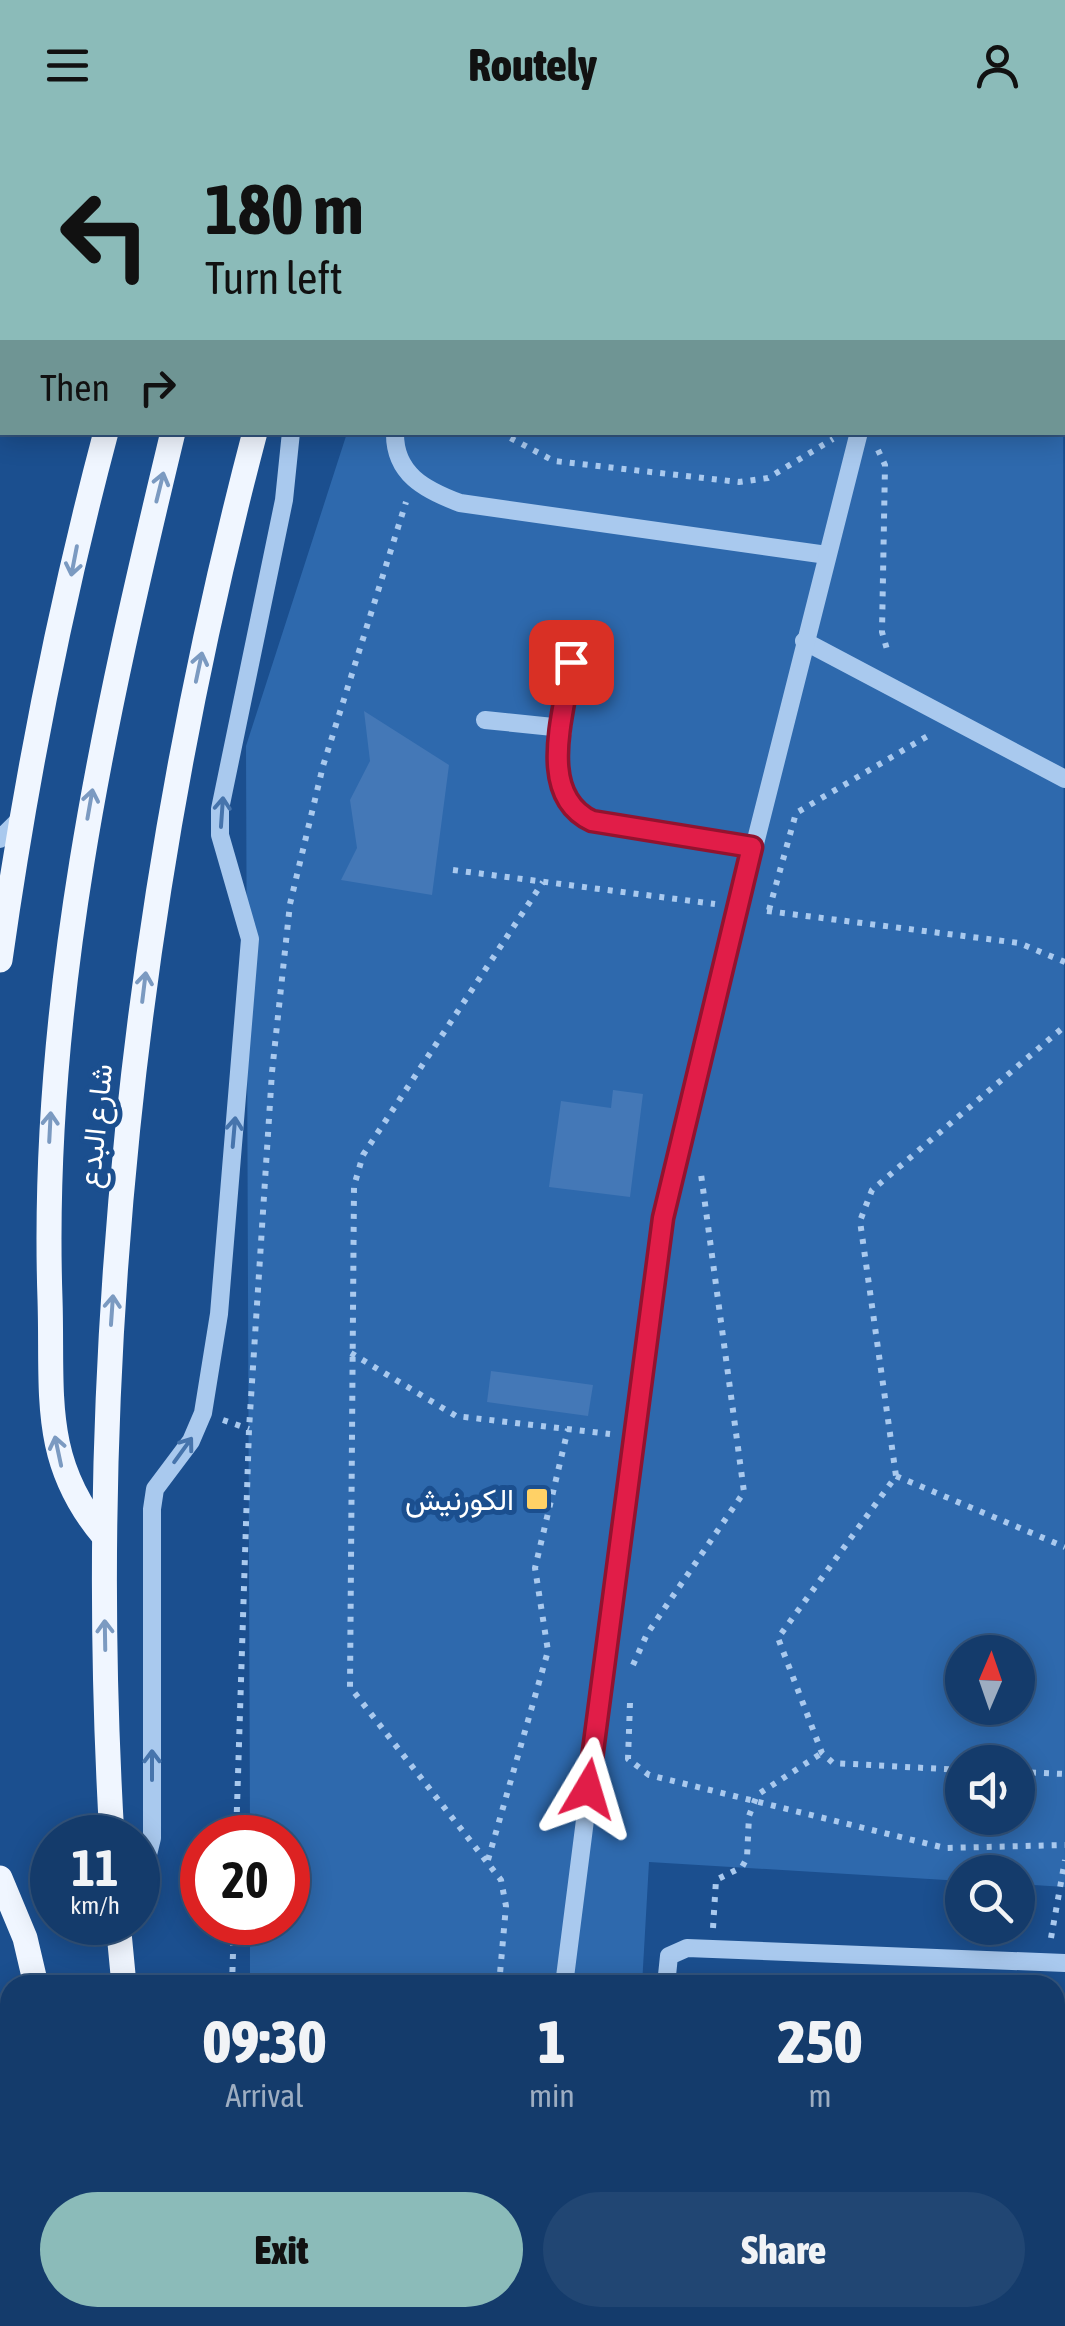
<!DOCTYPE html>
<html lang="en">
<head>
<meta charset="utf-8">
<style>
	body { margin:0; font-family:"Asap Condensed",Vazirmatn,sans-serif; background:#214673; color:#f1f3f6; height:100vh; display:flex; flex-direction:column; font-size:38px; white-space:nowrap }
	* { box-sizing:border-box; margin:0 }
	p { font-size:32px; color:#9dadc1 }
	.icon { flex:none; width:55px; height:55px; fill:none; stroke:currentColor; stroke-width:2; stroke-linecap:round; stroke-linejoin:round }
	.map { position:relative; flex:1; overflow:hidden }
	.panel { position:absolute; left:0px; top:1845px; width:1065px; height:352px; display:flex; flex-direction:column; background:#143b6b; border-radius:30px 30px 0 0; box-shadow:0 5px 25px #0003,0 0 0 2px #33557e }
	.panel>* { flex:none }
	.hud { position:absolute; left:0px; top:0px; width:1065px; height:305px; box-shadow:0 5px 25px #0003,0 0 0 2px #33557e; background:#8bbbb9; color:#111; overflow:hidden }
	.needle { width:65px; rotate:2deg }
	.tools { position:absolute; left:945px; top:1505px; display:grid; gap:20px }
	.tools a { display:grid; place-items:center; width:90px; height:90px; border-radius:50%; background:#143b6b; box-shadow:0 5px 25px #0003,0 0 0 2px #33557e; font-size:50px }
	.speed { position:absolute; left:30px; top:1685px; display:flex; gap:20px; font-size:50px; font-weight:700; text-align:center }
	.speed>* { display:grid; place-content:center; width:130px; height:130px; border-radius:50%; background:#143b6b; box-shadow:0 5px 25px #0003,0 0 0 2px #33557e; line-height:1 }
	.speed small { font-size:25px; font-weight:400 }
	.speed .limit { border:15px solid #d22; background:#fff; color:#111 }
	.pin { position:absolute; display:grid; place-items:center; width:85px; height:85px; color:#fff; margin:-42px; border-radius:20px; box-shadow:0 5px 15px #0006 }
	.me { position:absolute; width:110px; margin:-55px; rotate:7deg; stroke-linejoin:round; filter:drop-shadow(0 0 8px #0008) }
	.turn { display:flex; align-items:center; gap:35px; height:210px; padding:0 40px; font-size:45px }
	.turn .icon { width:130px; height:130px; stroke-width:2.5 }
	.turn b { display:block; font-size:70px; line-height:85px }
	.then { display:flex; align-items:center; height:95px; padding:0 40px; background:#0003; gap:20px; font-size:38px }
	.eta { display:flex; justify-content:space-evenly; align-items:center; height:170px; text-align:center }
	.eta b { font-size:60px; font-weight:800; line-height:70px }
	.button { display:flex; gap:20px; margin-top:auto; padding:20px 40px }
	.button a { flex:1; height:115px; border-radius:60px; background:#8bbbb9; color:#111; font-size:40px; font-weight:800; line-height:115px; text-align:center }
	.button a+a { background:#214673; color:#f1f3f6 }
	header { display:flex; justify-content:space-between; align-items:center; height:130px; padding:0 40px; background:#8bbbb9; color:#111; font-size:45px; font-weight:800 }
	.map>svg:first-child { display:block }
	.green { fill:#2e69ad; fill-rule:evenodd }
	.building { fill:#4478b7 }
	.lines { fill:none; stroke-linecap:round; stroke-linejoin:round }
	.path { stroke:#a9c9ee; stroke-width:6; stroke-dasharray:5 8; stroke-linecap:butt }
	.minor { stroke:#a9c9ee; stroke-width:18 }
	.major { stroke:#f0f6ff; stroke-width:25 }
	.oneway { stroke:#7b9ac1 }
	.oneway2 { stroke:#4674ac }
	.route-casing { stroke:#92132f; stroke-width:25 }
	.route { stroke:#e11d48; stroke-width:18 }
	.poi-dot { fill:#ffd166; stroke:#1b4f8f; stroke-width:4 }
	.labels { text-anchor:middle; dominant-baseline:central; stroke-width:10; stroke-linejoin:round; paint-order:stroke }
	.street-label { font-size:30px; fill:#fff; stroke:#1b4f8f }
	.poi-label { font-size:30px; fill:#fff; stroke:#1b4f8f; text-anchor:end }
</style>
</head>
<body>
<header><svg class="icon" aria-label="menu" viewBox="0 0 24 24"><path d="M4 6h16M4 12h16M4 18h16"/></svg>Routely<svg class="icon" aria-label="person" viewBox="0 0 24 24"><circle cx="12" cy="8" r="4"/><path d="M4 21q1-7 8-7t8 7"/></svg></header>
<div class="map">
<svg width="1065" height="2196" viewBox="0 0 1065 2196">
	<rect width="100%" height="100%" fill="#1b4f8f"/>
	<g class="green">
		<path d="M665,0H1065V77L1062,2Z"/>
		<path d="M1063,157L1065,1757L1018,1754V1742H962V1751L649,1732L642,1855H250V1793L288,1792V1708L250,1707L246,616L347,303L1062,302ZM962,1522H1018V1578H962ZM962,1632H1018V1688H962Z"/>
	</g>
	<g class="building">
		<path d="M364,581L449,635L432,765L341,750L357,718L350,670L370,631Z"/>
		<path d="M613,960L643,964L630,1067L549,1057L561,971L611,978Z"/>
		<path d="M491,1241L593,1255L588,1286L487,1272Z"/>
	</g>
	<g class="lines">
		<g class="path">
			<path d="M1040,0L1041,2"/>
			<path d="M22,2L36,0"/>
			<path d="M0,7L2,6"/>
			<path d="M1062,56L1065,62"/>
			<path d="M1062,142H1065"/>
			<path d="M1062,197L1065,198"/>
			<path d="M499,302L554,331L739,352L768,348L833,309"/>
			<path d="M878,320L885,335L882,502L888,523"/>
			<path d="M453,740L715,774"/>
			<path d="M769,780L796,683L931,604"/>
			<path d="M767,781L1019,813L1065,832"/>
			<path d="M351,1223L456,1286L610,1304"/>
			<path d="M223,1290L249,1299"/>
			<path d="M896,1346L1065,1417"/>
			<path d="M633,1535L647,1504L744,1362L701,1044"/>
			<path d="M630,1573L628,1629L649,1645L945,1718L1065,1715"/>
			<path d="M962,1640L833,1633L822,1623L778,1508L896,1346L860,1091L872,1060L1065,896"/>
			<path d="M1018,1642L1065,1644"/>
			<path d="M236,1708L249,1299L272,942L290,774L323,636L406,372"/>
			<path d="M488,1730L548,1521L535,1438L568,1299"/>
			<path d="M713,1798L716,1750L742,1737L747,1728L749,1686L757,1665L822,1623"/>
			<path d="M1051,1808L1065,1730"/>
			<path d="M232,1855L234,1792"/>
			<path d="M499,1855L506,1776L501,1750L350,1557L354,1056L363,1025L543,752"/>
			<path d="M249,2188L250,2196"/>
		</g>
		<g class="minor">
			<path d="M366,0L368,2"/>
			<path d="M395,302C394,344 425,360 460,373L827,425"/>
			<path d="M575,499L557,646L572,678L592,691L752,717"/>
			<path d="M804,511L1065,649"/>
			<path d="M485,590L563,598"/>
			<path d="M0,709L22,687"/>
			<path d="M138,1765L152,1708V1379L155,1359L191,1311L203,1283L219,1184L250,809L220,705V679L284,370L291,302"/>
			<path d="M564,1855L656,1132L670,1050L859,302"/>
			<path d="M666,1855L669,1826L687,1818L1065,1833"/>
			<path d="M1055,2099H1065"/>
			<path d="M180,2196L184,2188"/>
			<path d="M550,2196V2188"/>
			<path d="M594,2196V2188"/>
			<path d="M924,2196V2188"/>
		</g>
		<g class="major">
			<path d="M94,0L96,2"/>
			<path d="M595,0L602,2"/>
			<path d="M186,2L187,0"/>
			<path d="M252,2L253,0"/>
			<path d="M340,2L341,0"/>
			<path d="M1062,108L1065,109"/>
			<path d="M0,830C25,653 60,475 106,302"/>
			<path d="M103,1405C40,1330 53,1262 50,1169C40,874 104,588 173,302"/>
			<path d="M112,1708C84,1234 134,761 255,302"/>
			<path d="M0,1748L25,1808L36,1855"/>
			<path d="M118,1792L124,1855"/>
			<path d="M0,2055L10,2118"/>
			<path d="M22,2188L23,2196"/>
			<path d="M92,2188L94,2196"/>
			<path d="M166,2188L167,2196"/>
		</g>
	</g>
	<defs><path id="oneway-shaft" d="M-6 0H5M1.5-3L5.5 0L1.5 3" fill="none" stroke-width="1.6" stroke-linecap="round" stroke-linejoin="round" transform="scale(2.5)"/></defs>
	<g class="oneway">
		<use href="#oneway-shaft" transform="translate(160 357) rotate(-76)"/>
		<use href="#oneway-shaft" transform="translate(74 431) rotate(101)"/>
		<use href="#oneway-shaft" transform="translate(199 537) rotate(-78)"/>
		<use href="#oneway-shaft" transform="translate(90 674) rotate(-80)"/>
		<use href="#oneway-shaft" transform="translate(144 857) rotate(-83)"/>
		<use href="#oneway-shaft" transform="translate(50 997) rotate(-87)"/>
		<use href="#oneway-shaft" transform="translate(112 1180) rotate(-86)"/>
		<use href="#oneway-shaft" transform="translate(58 1321) rotate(-102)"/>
		<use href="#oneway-shaft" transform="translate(105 1505) rotate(-91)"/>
	</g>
	<g class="oneway2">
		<use href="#oneway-shaft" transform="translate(222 682) rotate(-86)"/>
		<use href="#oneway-shaft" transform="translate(234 1002) rotate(-85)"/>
		<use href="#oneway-shaft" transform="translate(183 1320) rotate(-54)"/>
		<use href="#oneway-shaft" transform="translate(152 1635) rotate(-90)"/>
	</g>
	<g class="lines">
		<g class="route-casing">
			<path id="route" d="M571,532C565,582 535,664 592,691L752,717L663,1088L588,1659"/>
		</g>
		<use href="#route" class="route"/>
	</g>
	<rect class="poi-dot" x="525" y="1357" width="24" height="24" rx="5"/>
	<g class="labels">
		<g class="street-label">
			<text transform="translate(95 996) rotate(-84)">شارع البدع</text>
		</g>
		<g class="poi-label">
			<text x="514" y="1369">الكورنيش</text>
		</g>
	</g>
</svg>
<div class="tools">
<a><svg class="needle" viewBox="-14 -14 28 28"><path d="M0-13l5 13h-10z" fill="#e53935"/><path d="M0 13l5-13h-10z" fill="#9dadc1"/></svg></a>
<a><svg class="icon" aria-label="sound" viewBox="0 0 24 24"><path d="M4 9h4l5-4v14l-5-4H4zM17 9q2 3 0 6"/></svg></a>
<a><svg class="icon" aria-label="search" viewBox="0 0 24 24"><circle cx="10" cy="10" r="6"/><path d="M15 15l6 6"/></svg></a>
</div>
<div class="speed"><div>11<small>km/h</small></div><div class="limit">20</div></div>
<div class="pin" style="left:571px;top:532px;background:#d93025"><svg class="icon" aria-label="arrive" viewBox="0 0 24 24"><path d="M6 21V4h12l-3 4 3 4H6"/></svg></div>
<svg class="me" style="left:588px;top:1659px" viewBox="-20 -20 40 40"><path d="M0-17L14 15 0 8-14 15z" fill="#e11d48" stroke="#fff" stroke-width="4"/></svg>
<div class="hud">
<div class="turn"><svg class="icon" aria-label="left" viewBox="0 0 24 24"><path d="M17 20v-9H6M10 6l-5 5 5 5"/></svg><div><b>180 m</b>Turn left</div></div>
<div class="then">Then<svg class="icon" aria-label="right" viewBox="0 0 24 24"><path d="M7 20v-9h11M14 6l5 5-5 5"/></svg></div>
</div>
<section class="panel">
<div class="eta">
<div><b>09:30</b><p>Arrival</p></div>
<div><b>1</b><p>min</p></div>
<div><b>250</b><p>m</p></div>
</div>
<div class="button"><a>Exit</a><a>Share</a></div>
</section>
</div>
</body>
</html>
